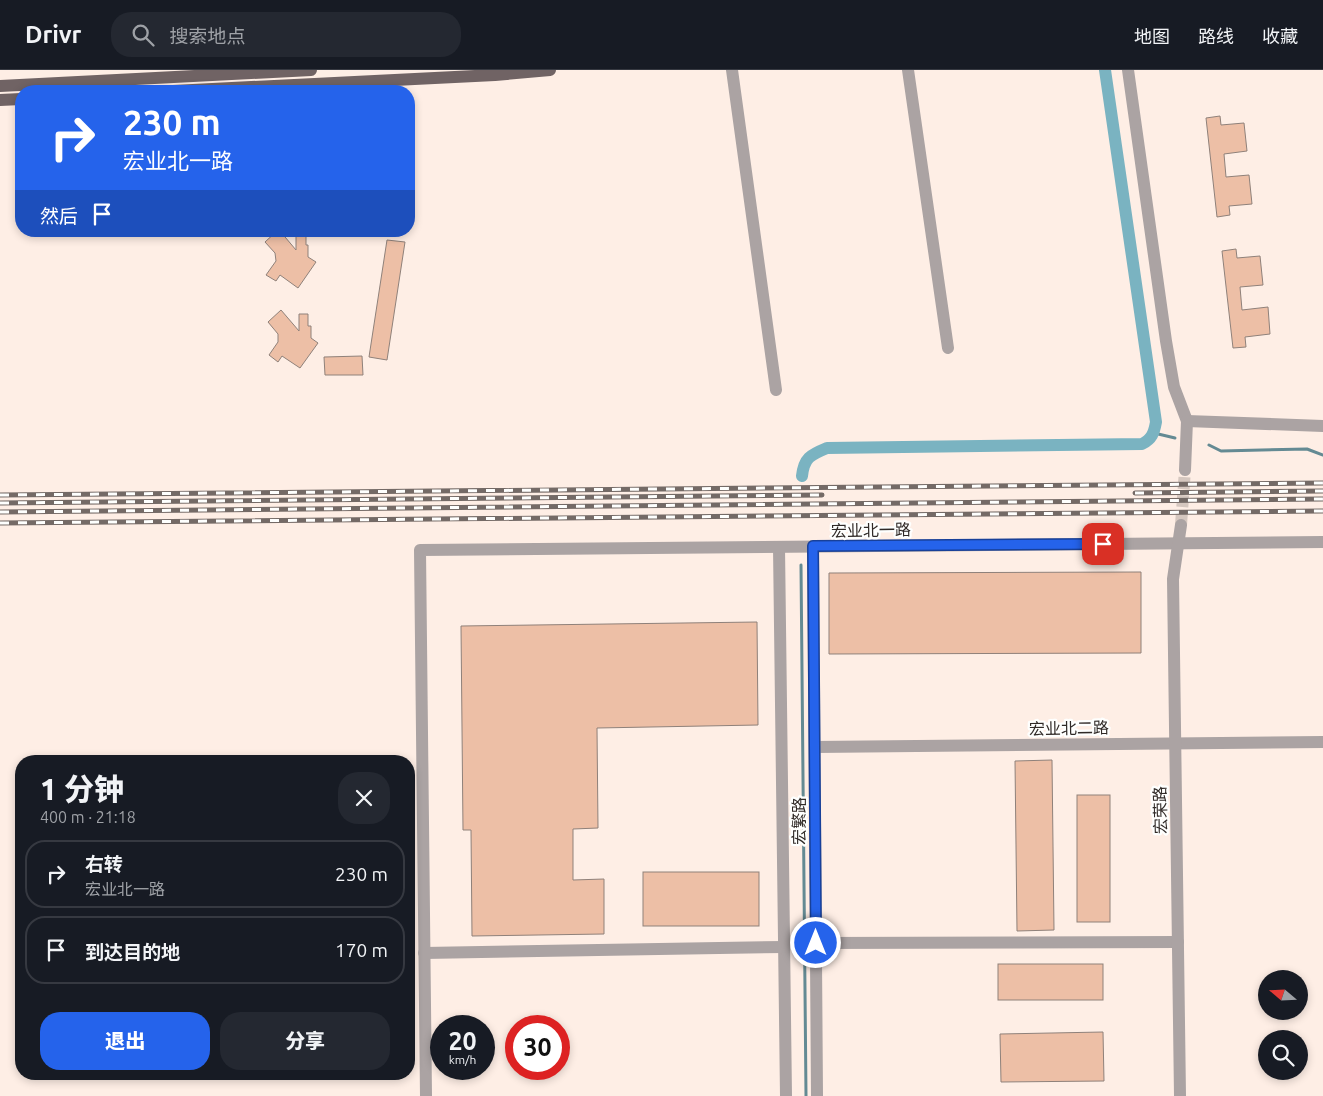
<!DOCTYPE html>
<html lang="zh">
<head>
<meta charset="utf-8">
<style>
	body { margin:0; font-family:Ubuntu,"Noto Sans SC",sans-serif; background:#242831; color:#f1f3f6; height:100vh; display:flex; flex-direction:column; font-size:19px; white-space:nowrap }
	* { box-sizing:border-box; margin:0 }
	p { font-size:16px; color:#9ea1a6 }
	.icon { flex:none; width:28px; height:28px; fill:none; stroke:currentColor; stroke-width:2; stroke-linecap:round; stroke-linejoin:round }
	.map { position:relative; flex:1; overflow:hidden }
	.panel { position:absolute; left:15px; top:685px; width:400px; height:325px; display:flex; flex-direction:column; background:#171b24; border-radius:20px; box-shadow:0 2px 8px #0003 }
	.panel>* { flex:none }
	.banner { position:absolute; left:15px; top:15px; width:400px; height:152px; border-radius:20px; box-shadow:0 2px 8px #0003; background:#2563eb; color:#fff; overflow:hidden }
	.needle { width:32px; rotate:289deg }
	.tools { position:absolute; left:1258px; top:900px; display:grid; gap:10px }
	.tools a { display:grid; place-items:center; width:50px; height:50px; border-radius:50%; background:#171b24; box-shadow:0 2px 8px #0003; font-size:25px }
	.speed { position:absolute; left:430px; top:945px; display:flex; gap:10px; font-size:25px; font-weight:700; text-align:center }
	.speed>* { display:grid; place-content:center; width:65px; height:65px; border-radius:50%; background:#171b24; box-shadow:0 2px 8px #0003; line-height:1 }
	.speed small { font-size:12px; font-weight:400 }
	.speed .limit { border:8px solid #d22; background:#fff; color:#111 }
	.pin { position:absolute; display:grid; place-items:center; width:42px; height:42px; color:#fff; margin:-21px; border-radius:10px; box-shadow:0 2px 8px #0006 }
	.me { position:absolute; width:55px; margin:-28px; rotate:0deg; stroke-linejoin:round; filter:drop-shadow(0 0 4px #0008) }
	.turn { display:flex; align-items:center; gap:18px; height:105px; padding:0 25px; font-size:22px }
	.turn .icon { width:65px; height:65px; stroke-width:2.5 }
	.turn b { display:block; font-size:35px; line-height:42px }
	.then { display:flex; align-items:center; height:48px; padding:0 25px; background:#0003; gap:10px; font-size:19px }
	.round { display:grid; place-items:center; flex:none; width:52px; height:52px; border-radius:20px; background:#242831 }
	.headline { display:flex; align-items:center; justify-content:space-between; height:85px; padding:0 25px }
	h1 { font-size:30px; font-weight:800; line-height:38px }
	.button { display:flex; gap:10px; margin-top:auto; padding:10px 25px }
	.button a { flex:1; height:58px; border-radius:20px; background:#2563eb; color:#fff; font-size:20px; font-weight:800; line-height:58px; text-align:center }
	.button a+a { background:#242831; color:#f1f3f6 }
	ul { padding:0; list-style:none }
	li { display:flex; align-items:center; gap:15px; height:68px; margin:0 10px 8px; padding:0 15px; border:2px solid #363941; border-radius:20px }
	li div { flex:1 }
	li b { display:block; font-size:19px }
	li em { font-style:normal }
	header { display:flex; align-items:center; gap:30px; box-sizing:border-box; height:70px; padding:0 25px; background:#171b24; border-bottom:1px solid #363941 }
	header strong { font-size:24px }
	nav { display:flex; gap:28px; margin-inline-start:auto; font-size:18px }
	.search { width:350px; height:45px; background:#242831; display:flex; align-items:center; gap:12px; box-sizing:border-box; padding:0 18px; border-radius:20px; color:#9ea1a6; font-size:19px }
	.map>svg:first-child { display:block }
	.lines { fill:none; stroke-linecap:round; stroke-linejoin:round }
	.stream { stroke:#648a93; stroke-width:3 }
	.canal { stroke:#7ab3c1; stroke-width:12 }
	.building { fill:#edbfa6; stroke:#8f817a }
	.minor-tunnel { stroke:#d5c7bf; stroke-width:12; stroke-dasharray:12 6; stroke-linecap:butt }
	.minor { stroke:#aba3a3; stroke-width:12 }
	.major { stroke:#706364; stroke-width:12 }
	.rail-casing { stroke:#746a66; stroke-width:5 }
	.rail { stroke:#fefffe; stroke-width:3; stroke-dasharray:9; stroke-linecap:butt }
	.route-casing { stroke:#184099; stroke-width:12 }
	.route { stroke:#2563eb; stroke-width:9 }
	.labels { text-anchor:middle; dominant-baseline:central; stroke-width:4.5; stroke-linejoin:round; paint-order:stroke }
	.street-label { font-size:16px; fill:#302a27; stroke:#fefffe }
</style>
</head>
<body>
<header>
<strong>Drivr</strong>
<div class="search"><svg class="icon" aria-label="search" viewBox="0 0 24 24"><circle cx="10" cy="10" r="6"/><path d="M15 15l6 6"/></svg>搜索地点</div>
<nav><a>地图</a><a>路线</a><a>收藏</a></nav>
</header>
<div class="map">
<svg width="1323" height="1026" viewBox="0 0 1323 1026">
	<rect width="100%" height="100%" fill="#feeee5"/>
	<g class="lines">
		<g class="stream">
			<path d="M1154,363L1175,368"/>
			<path d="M1209,375L1221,381L1307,379L1323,385"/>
			<path d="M801,495L806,1026"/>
		</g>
		<path class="canal" d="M802,406C804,388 810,385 827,378L1142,374C1152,369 1154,363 1156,352L1105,0"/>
	</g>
	<g class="building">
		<path d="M1220,46L1221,55L1244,53L1247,81L1224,84L1226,107L1249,105L1252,134L1229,136L1230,145L1217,147L1206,48Z"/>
		<path d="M277,161H280L296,180V164H306V175H308V187L316,192L298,218L280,205L276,211L266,205L276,191L275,183L265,172Z"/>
		<path d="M387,170L405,172L387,290L369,287Z"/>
		<path d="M1236,179L1237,188L1260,186L1263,215L1240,217L1242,240L1268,237L1270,264L1245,267L1246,277L1233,278L1222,181Z"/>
		<path d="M281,240L299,261V244H308V256H311V268L318,273L300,298L282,286L278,292L269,285L278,272V264L268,252Z"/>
		<path d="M362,286L363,305H325L324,287Z"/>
		<path d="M1141,502V583L829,584V503Z"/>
		<path d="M757,552L758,655L597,658L598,758L573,759V810L604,809V864L472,866L471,760H463L461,556Z"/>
		<path d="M1052,690L1054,860L1017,861L1015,691Z"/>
		<rect x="1077" y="725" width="33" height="127"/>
		<rect x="643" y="802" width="116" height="54"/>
		<rect x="998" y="894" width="105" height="36"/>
		<path d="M1103,962L1104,1011L1001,1012L1000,964Z"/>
	</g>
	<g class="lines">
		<path class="minor-tunnel" d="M1181,455L1185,400"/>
		<g class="minor">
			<path d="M732,0L776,320"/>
			<path d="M908,0L948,278"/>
			<path d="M1128,0L1166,271L1174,317L1187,351L1185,400"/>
			<path d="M1187,351L1323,356"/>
			<path d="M813,476L817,1026"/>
			<path d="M779,477L786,1026"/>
			<path d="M815,677L1323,672"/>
			<path d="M816,873L1178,872"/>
			<path d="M424,883L784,877"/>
			<path d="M426,1026L420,480L1323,472"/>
			<path d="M1180,1026L1173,509L1181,455"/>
		</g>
		<g class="major">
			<path d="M0,16L311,0"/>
			<path d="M173,21L495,5L550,0"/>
			<path d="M0,30L21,29"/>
		</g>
		<g class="rail-casing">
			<g id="rail">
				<path d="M1135,423L1323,421"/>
				<path d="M0,425L1323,413"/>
				<path d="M0,433L822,425"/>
				<path d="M0,442L1323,429"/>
				<path d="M0,453L1323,441"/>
			</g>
		</g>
		<use href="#rail" class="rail"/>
	</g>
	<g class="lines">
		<g class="route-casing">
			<path id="route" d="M816,873L813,476L1103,474"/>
		</g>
		<use href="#route" class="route"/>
	</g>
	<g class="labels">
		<g class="street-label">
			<text transform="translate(871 460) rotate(-1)">宏业北一路</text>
			<text transform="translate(1069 658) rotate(-1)">宏业北二路</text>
			<text transform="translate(1160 740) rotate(-91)">宏荣路</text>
			<text transform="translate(799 751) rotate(-90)">宏繁路</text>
		</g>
	</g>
</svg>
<div class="tools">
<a><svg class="needle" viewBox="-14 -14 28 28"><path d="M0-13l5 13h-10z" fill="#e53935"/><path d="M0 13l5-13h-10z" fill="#9ea1a6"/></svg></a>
<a><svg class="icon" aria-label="search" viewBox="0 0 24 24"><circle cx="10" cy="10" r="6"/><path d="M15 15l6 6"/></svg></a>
</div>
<div class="speed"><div>20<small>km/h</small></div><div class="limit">30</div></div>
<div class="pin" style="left:1103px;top:474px;background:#d93025"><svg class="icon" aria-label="arrive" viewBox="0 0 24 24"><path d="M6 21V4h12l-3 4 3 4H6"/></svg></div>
<svg class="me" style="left:816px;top:873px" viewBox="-20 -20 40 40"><circle r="17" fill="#2563eb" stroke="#fff" stroke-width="3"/><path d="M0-11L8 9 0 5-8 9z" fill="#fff"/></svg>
<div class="banner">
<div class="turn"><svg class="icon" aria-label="right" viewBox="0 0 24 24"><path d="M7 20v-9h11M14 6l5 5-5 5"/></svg><div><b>230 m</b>宏业北一路</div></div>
<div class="then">然后<svg class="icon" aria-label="arrive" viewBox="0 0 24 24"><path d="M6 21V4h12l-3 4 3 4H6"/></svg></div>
</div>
<section class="panel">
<div class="headline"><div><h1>1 分钟</h1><p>400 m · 21:18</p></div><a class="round"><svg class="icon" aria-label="close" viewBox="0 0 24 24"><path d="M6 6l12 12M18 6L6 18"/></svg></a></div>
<ul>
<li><svg class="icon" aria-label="right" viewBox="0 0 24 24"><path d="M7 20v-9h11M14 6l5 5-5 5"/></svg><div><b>右转</b><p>宏业北一路</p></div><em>230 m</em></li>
<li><svg class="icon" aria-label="arrive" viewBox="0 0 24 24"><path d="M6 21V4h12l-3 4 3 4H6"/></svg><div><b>到达目的地</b></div><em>170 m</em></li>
</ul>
<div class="button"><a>退出</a><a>分享</a></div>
</section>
</div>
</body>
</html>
